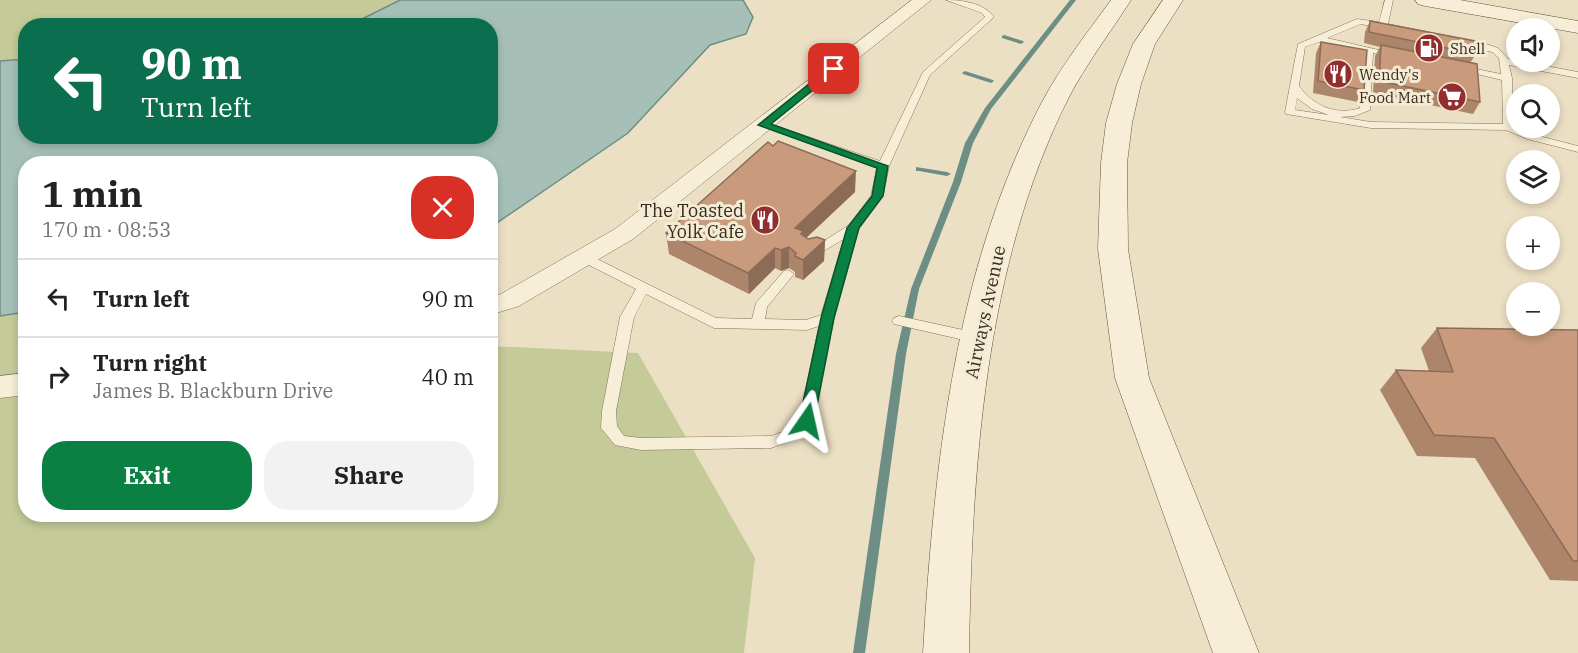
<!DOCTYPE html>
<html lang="en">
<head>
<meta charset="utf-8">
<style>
	body { margin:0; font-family:"IBM Plex Serif",serif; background:#f2f2f2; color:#222; height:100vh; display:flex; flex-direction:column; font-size:22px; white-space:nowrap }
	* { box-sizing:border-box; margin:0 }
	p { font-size:20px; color:#767676 }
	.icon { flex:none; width:33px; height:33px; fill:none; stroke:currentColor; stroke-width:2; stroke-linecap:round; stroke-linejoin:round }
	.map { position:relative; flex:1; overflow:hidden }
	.sheet { position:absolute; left:18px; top:156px; width:480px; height:366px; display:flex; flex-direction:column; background:#fff; border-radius:24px; box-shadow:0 3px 9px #0003 }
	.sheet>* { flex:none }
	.top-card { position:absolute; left:18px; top:18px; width:480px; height:126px; border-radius:24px; box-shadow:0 3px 9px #0003; background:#0b6e4f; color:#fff; overflow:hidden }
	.buttons { position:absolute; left:1506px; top:18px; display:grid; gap:12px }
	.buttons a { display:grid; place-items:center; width:54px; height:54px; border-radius:50%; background:#fff; box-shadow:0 3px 9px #0003; font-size:30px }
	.pin { position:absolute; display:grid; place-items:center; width:51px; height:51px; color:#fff; margin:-26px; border-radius:12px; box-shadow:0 3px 9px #0006 }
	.me { position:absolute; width:66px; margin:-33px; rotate:11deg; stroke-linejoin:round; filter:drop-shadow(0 0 4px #0008) }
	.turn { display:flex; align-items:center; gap:21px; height:126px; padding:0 24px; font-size:27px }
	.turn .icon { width:78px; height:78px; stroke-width:2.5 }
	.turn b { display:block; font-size:42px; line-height:51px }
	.round { display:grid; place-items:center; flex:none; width:63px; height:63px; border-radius:24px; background:#f2f2f2 }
	.overview { display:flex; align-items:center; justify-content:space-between; height:102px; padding:0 24px }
	h1 { font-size:36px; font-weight:700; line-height:45px }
	.primary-button { display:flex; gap:12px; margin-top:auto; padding:12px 24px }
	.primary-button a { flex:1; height:69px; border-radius:24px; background:#0b8043; color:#fff; font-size:24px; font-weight:700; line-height:69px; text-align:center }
	.primary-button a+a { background:#f2f2f2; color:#222 }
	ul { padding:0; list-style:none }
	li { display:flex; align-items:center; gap:18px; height:78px; padding:0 24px; border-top:2px solid #e0e0e0 }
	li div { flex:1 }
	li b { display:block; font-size:22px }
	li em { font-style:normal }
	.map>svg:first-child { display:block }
	.green { fill:#c5ca99 }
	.water { fill:#a6c0b8; stroke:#6d8e85; stroke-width:1.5 }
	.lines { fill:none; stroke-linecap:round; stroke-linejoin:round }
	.stream { fill:#6d8e85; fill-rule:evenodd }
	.lane-casing { stroke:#86725b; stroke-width:1 }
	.street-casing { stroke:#86725b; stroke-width:1 }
	.secondary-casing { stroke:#68533f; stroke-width:1 }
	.lane { fill:#f7eed7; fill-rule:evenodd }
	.street { fill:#f7eed7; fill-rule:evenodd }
	.secondary { fill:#f7eed7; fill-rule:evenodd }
	.wall { fill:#ad856b }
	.shaded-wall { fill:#8d6c57 }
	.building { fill:#c99b7c; stroke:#8d6c57; stroke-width:1.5 }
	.route { fill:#0b8043; stroke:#07532c; stroke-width:1.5 }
	.labels { text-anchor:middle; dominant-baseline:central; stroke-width:6; stroke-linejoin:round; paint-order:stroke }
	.far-poi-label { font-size:15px; fill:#372a1f; stroke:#f4ebd4; text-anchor:start }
	.poi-label { font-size:18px; fill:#372a1f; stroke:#f4ebd4; text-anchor:end }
	.street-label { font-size:18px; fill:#372a1f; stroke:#f4ebd4 }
</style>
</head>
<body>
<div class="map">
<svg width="1578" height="653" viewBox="0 0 1578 653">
	<rect width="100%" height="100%" fill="#ece0c4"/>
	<g class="green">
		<path d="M0,0H400L350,25L26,26L25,59L0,61Z"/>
		<path d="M25,312L26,514H490L491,346L638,353L755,558L744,653H0V316Z"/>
	</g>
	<path class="water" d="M400,0H743L753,17L746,34L710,45L628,133L491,227L490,164H26L25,312L0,316V61L25,59L26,136H490V26L350,25Z"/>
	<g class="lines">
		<g class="stream">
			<path d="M1070,0H1076L991,109L973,143L961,182L919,289L906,354L865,653H853L896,354L911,289L953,182L965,143L985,108Z"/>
			<path d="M1004,35L1023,41L1024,42L1021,44L1002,38V36Z"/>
			<path d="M965,71L993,80L994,81L991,83L963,74L962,73Z"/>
			<path d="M916,167L947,172L951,174L947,176L919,171H916Z"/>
		</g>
		<g class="lane-casing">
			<g id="lane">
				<path d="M946,0C962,0 984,3 994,17L930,75L889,166L883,196L859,228L834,318L812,425L798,438L771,448L641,450L615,445L601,428L602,411L620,317L636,289L581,261L579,258L581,255H589L716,318L752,319L756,303L784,271L788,270L794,274L767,307L765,319L806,320L821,315L844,239L815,256L811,257L805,253L849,225L871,196L877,168L758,125L763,122L767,123L880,161L923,72L985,17L982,13ZM646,294L714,328L807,330L819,326L800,418L788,430L771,436L641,438L624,436L617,426L616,411L634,317Z"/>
				<path d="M1385,0H1393L1388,24L1483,43L1498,48L1508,59L1578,72V78L1509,65L1512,78L1513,125L1535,135L1578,146V152L1527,139L1506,130L1371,128L1286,114L1285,112L1298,44L1357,19L1379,22ZM1361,24L1492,52L1499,58L1501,74L1461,66L1456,69L1502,80L1503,124L1371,122L1340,117L1355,116L1370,110L1373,53L1395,58L1400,55L1327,38ZM1319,42L1364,51L1360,108C1337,116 1313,106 1299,86L1305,47ZM1297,98L1312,109L1329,115L1295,110Z"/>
				<path d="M899,316L977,333L984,338L977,343L894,324L892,321L894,318Z"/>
			</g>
		</g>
		<g class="street-casing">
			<g id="street">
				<path d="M912,0H931L633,239L519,306L490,315V297L501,294L615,229Z"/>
				<path d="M26,373V395L0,398V376Z"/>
			</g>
		</g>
		<g class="secondary-casing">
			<g id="secondary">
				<path d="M1111,0H1131C1110,33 1086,64 1068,99C984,266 972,470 969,653H923C934,466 954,270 1042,102C1061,66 1087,33 1111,0Z"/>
				<path d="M1163,0H1183L1155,44L1141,84L1132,123L1127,163L1128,249L1149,378L1259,653H1213L1115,378L1098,249L1101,163L1106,123L1117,84L1133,44Z"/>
				<path d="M1415,0H1460L1578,21V33L1425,6L1418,4Z"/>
			</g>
		</g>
		<use href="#lane" class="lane"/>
		<use href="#street" class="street"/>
		<use href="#secondary" class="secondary"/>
	</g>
	<g class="wall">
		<path d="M1370,21L1476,54L1470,63L1480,102L1473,114L1373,93L1375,56L1380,47L1364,43L1365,32Z"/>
		<path d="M1321,42L1364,90L1358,102L1313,93L1316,53Z"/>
		<path d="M773,146L855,192L806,237L808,239L825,240L824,261L803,280L795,277V272L789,268L781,271L775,268L749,294L669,254L666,233Z"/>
		<path d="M1437,328L1578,330V581L1550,580L1475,458L1417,456L1380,390L1396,370L1429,371L1421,348Z"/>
		<path d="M331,514H388V516L334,520Z"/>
	</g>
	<g class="shaded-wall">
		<path d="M856,171L855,192L803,241L795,228Z"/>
		<path d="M825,240L824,261L803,280V260Z"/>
		<path d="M789,247V268L781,271V250Z"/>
		<path d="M775,248V268L749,294L748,273Z"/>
	</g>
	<g class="building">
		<path d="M1370,21L1475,41L1476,54L1369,32Z"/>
		<path d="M1321,42L1367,50L1364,90L1318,81Z"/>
		<path d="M1381,45L1477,64L1480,102L1379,81Z"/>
		<path d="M778,141L856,171L795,228L803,231L801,234L808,239L817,237L825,240L803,260L795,256L796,253L789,247L781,250L775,248L748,273L666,233L768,142L773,146Z"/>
		<path d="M1437,328L1578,330V561H1573L1494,438L1434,435L1396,370L1453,372Z"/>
	</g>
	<path class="route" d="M830,67L839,69L771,124L888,166L883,196L859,228L834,318L814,421L807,427L799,421L821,318L847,228L872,196L877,168L758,125Z"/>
	<defs>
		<g id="fuel-disc" transform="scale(1.5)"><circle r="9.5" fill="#932e2f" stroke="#f4ebd4"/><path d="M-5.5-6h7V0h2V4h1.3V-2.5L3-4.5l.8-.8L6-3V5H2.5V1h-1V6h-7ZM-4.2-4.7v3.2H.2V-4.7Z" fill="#fff"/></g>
		<g id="restaurant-disc" transform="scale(1.5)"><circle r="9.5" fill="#932e2f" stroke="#f4ebd4"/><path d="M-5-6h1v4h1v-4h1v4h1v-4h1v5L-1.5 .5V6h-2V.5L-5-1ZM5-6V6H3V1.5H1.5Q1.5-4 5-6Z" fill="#fff"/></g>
		<g id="supermarket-disc" transform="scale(1.5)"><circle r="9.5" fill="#932e2f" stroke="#f4ebd4"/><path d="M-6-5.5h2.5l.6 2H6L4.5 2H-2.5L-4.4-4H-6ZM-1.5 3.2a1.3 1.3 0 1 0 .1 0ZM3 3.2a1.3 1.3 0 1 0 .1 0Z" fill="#fff"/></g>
	</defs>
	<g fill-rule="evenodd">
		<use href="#fuel-disc" x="1429" y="48"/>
		<use href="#restaurant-disc" x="1338" y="74"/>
		<use href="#supermarket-disc" x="1452" y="97"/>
		<use href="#restaurant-disc" x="765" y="220"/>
	</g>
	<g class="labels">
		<g class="far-poi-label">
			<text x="1450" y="48">Shell</text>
			<text x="1359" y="74">Wendy's</text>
			<text x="1431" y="97" text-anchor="end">Food Mart</text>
		</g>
		<g class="poi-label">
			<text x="744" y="210">The Toasted<tspan x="744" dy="21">Yolk Cafe</tspan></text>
		</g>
		<g class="street-label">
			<text transform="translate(985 312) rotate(-78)">Airways Avenue</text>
		</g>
	</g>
</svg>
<div class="buttons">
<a><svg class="icon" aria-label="sound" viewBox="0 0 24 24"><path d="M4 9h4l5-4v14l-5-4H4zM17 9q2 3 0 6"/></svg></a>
<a><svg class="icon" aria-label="search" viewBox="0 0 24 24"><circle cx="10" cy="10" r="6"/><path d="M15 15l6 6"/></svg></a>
<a><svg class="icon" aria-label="layers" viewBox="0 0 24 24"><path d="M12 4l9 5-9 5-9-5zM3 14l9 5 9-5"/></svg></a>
<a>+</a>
<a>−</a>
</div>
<div class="pin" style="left:834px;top:69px;background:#d93025"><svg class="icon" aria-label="arrive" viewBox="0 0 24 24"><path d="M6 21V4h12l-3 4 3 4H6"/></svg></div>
<svg class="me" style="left:807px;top:421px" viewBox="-20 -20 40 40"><path d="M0-17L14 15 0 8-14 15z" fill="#0b8043" stroke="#fff" stroke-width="4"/></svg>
<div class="top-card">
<div class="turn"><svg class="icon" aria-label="left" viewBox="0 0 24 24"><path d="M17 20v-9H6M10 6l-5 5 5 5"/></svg><div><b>90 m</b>Turn left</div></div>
</div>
<section class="sheet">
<div class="overview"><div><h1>1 min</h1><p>170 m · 08:53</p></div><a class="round" style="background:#d93025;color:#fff"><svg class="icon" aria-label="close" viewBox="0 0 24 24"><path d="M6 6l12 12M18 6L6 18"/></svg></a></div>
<ul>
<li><svg class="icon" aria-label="left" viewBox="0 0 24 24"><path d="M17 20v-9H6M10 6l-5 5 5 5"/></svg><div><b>Turn left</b></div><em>90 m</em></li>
<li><svg class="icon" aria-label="right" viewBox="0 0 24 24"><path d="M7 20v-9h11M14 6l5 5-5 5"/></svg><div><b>Turn right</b><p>James B. Blackburn Drive</p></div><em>40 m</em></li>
</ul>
<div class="primary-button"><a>Exit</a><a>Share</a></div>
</section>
</div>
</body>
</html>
